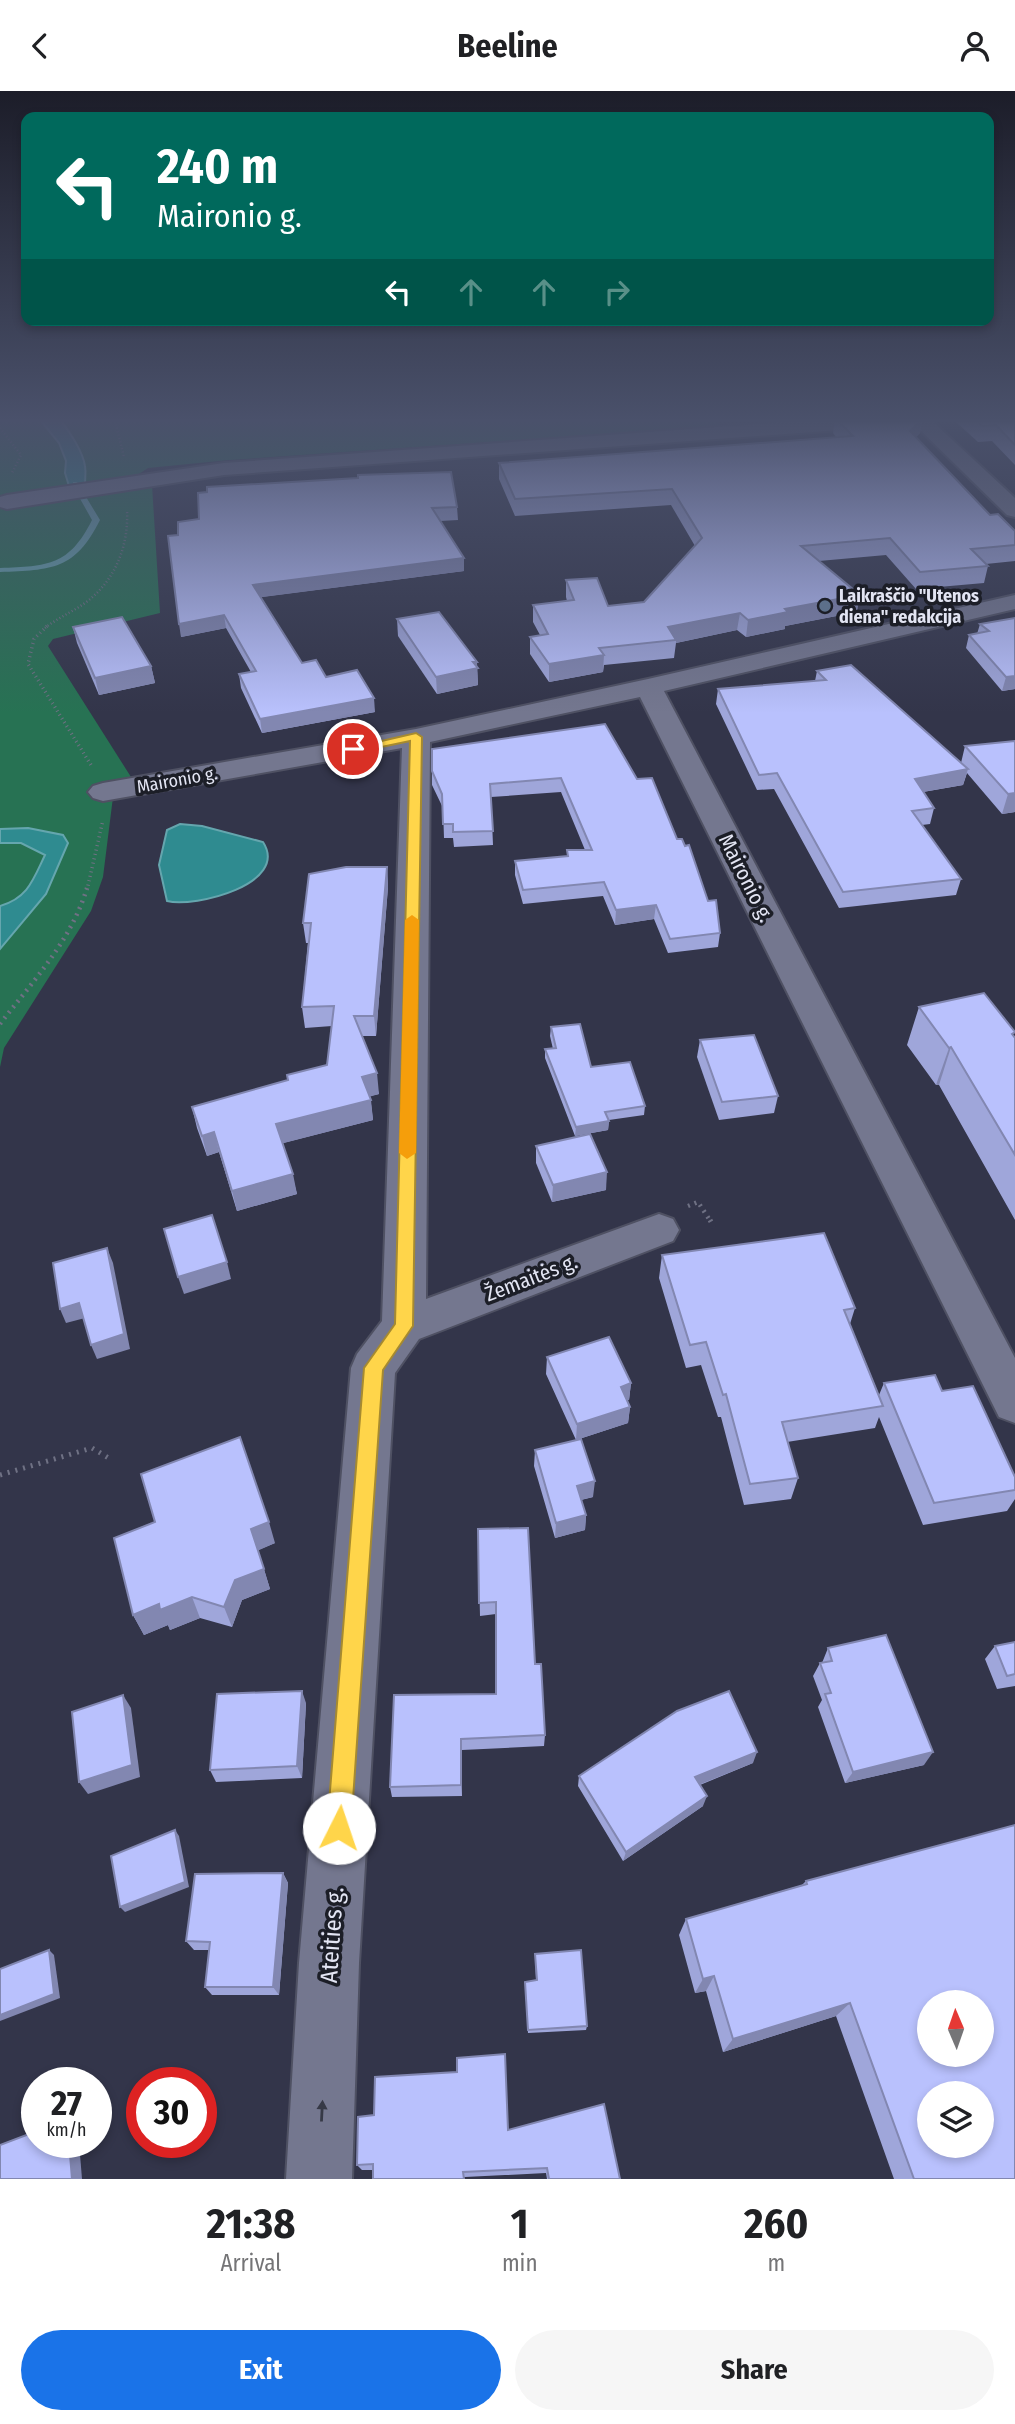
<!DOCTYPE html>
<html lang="en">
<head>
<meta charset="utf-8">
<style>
	body { margin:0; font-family:"Fira Sans Condensed",sans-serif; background:#f6f6f6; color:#202124; height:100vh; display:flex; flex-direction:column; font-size:26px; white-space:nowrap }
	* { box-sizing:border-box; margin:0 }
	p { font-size:23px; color:#757577 }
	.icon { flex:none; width:38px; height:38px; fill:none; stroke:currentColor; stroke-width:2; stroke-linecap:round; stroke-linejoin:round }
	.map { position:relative; height:2088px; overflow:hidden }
	.details { display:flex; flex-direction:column; background:#fff; flex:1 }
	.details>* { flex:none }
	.top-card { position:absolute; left:21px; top:21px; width:973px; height:214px; border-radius:14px; box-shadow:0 4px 10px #0003; background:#00695c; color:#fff; overflow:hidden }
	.needle { width:46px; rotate:358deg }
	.fabs { position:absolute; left:917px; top:1899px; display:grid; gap:14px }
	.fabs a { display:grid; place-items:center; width:77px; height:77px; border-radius:50%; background:#fff; box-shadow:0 4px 10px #0003; font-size:35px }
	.speed { position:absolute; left:21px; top:1976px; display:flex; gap:14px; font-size:35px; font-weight:700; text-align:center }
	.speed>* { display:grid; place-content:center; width:91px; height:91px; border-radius:50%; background:#fff; box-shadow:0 4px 10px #0003; line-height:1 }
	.speed small { font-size:18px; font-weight:400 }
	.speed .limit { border:10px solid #d22; background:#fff; color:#111 }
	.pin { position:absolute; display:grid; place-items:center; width:60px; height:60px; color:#fff; margin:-30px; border:4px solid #fff; border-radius:50%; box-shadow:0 2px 7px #0007 }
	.me { position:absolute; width:77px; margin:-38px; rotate:4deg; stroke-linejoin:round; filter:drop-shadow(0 0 5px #0008) }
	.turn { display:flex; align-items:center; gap:24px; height:147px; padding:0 21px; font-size:32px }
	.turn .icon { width:91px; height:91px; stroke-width:2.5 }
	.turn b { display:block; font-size:49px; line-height:60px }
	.lanes { display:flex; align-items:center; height:66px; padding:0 21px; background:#0003; justify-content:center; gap:35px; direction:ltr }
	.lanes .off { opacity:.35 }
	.eta { display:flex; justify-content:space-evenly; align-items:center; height:119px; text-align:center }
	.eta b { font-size:42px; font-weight:700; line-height:49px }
	.primary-button { display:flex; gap:14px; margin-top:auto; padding:14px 21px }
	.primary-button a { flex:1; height:80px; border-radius:42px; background:#1a73e8; color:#fff; font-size:28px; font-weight:700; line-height:80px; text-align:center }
	.primary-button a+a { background:#f6f6f6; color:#202124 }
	header { display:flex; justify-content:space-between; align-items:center; height:91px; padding:0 21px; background:#fff; font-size:32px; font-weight:700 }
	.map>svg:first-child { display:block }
	.green { fill:#277253 }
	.water { fill:#2f8b90; stroke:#65a6ae; stroke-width:2 }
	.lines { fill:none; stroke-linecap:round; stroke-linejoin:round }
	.stream { fill:#65a6ae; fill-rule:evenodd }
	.minor-casing { stroke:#4f5163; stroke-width:4 }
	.tertiary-casing { stroke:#4f5163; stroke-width:4 }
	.path-far3 { stroke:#6f7184; stroke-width:2.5; stroke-dasharray:1 2.5; stroke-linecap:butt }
	.path-far2 { stroke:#6f7184; stroke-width:3.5; stroke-dasharray:1 3.5; stroke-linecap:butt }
	.path-far1 { stroke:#6f7184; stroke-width:4.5; stroke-dasharray:2 5; stroke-linecap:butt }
	.path { stroke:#6f7184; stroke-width:5; stroke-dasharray:2 6; stroke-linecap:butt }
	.minor { fill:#74778f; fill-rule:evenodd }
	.tertiary { fill:#74778f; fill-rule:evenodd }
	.wall { fill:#9fa6da }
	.shaded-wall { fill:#8287b1 }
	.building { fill:#b9c1fd; stroke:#8287b1; stroke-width:2; fill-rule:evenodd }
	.oneway { fill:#363946 }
	.route { fill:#ffd54a; stroke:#a68a30; stroke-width:2 }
	.slow { fill:#f59e0b }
	.service-dot { fill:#5c6f8a; stroke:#1c1e27; stroke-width:2.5 }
	.labels { text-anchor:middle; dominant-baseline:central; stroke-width:7; stroke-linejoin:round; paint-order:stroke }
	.far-poi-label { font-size:18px; font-weight:bold; fill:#e3e5f3; stroke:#1c1e27; text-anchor:start }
	.far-street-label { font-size:18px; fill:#e3e5f3; stroke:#1c1e27 }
	.street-label { font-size:21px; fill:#e3e5f3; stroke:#1c1e27 }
	.near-street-label { font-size:24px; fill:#e3e5f3; stroke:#1c1e27 }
</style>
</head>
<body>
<header><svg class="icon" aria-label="back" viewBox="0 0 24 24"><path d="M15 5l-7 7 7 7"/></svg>Beeline<svg class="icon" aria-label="person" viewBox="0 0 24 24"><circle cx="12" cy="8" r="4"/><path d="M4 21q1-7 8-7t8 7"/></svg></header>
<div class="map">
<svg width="1015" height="2088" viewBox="0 0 1015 2088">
	<rect width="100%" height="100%" fill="#33354a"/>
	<g class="green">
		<path d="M0,330H716L720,335L229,369L148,377L119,396L152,394L160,522L53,548L48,555L131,686L113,706L103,786L91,820L4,957L0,976V858L46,803L68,752L63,744L28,737L0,738Z"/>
		<path d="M0,752H21L45,764C33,789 28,807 0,815Z"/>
	</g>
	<g class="water">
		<path d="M41,330H61C70,341 83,361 85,375C87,386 83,390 86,403L72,405L65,382L66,370L59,352Z"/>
		<path d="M180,733L202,735L263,751C290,793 195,817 167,810L159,774L167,739Z"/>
		<path d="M28,737L63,744L68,752L46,803L0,858V815C28,807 33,789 45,764L21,752H0V738Z"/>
	</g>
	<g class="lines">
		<path class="stream" d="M73,391H77L100,429C75,479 52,479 0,481V477C48,475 69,475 92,429L74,397Z"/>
		<g class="minor-casing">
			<g id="minor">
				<path d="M800,330H891L888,334L881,336L224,384L7,418L0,416V406L7,404L224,372Z"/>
				<path d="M1015,504V518L664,600L1015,1267V1332L999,1326L640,606L430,651L426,1208L659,1123L673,1128L679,1139L673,1150L419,1248L395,1282L359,1872L352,2088H286L299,1872L351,1277L357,1263L382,1230L402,657L103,710L93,707L88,701L93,695L103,692L416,638L648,588Z"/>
			</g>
		</g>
		<g class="tertiary-casing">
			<path id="tertiary" d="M911,330H932L1015,407V426L1007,424Z"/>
		</g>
		<g class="path-far3">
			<path d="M115,330L124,366"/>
			<path d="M0,337L21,364L12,382"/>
			<path d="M45,537C56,528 70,522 82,514C114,493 129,456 127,419"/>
		</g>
		<g class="path-far2">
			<path d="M47,535L34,548L28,573L91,674"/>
			<path d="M87,799L103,729"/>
		</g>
		<g class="path-far1">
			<path d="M0,933C33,890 71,850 87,797"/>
			<path d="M688,1115L698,1111L711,1131"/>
		</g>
		<g class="path">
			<path d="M710,1129L714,1136"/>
			<path d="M0,1384L92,1357L112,1369"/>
		</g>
		<use href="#minor" class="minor"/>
		<use href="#tertiary" class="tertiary"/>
	</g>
	<g class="wall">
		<path d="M835,330H922L920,342L916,346L990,424L1015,440V470L986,473L988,475L984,492L916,498L886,464L819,470L857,521L785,535V538L746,546L737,539L676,552L674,567L604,574L603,581L549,591L530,563V546L540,544L533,531V514L567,510L566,506V489L608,515L644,511L695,455L671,414L515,425L499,388V372L836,346L833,342Z"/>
		<path d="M955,330H1015V374L992,350L978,351Z"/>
		<path d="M457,416L458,429L440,430L464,480L261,506L302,572L326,586L375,621L262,642L241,597L239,583L251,581L226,537L181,546L178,431Z"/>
		<path d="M1015,527V598L1002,600L966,557L969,544L977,543L980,533Z"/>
		<path d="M397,528L477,577L478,594L437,603L398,545Z"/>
		<path d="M73,536L151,575L155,592L99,604L77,552Z"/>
		<path d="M817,580L961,672L965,655L1015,650V721L1002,723L967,682L963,694L923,701L934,717L930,733L922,734L961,788L956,804L839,817L774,698L757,699L716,613L718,598L815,590Z"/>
		<path d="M432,680L637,688L677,748L720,842L718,856L668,862L654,828L615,834L603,805L523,813L515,784V770L567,765V759H585L561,701L491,706L493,754L454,756L453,747H444L443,717L432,694Z"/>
		<path d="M387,776L388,796L376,945H362L379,1003L370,1005L373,1029L283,1052L297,1103L237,1120L219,1061L207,1065L197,1037L192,1016L288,990L287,984L327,974L332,935L305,937L302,916L308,852H306L303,832Z"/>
		<path d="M919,916L1014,946L1015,947V1129L939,994H936L907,954Z"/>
		<path d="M551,936L591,976L645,1015L644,1024L609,1029L608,1039L575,1045L545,967V958H553L550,945Z"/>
		<path d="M700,949L778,1005L774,1022L719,1029L697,966Z"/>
		<path d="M536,1055L606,1099L552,1111L536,1072Z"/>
		<path d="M662,1164L855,1217L850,1233L879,1304L884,1292L942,1300L1015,1386V1408L1007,1420L923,1434L879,1326L875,1337L787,1351L798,1387L791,1408L744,1414L721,1326H718L701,1274L686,1277L659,1187Z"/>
		<path d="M547,1266L631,1292L629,1309H627L630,1316L628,1332L576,1349L546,1283Z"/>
		<path d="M535,1359L593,1406L581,1409L586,1424L585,1439L555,1447L534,1375Z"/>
		<path d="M478,1438L535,1573L545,1644L544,1655L462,1659V1705L392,1706L390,1696L496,1603V1523L480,1525Z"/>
		<path d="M114,1447L275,1452L258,1459L270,1498L242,1509L232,1536L200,1527L170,1539L168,1534L144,1544L133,1524Z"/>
		<path d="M1015,1551V1595L997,1598L985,1568L995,1555Z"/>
		<path d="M828,1557L924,1674L845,1692L818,1616L822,1609L813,1585L820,1572H822Z"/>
		<path d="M306,1612L302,1687L216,1691L210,1679Z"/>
		<path d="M753,1672L700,1694L703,1715L623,1770L578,1695L579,1685Z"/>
		<path d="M283,1782L288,1792L279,1904H212L205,1896L209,1859H194L186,1850Z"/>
		<path d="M806,1790L1015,2088H894L836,1925L723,1961L706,1900L695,1902L679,1844L686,1828L802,1794Z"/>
		<path d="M535,1863L587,1935L586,1939L528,1942L525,1895L536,1889Z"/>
		<path d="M508,2039L620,2088H547L546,2082L465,2086L373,2079H362L357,2074Z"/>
	</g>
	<g class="shaded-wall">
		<path d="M920,330H922L920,342L907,355L910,340Z"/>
		<path d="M464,467V480L255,507L253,494Z"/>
		<path d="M860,504L857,521L785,535V538L746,546L748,529L785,518Z"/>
		<path d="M740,522L737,539L676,552V549L668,536Z"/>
		<path d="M224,524L226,537L181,546L179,533Z"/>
		<path d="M604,564L603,581L549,591V573Z"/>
		<path d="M473,571H477L478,594L437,603L436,586Z"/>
		<path d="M151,575L155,592L99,604L95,587Z"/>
		<path d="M1015,585V598L1002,600L1006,586Z"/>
		<path d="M374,607L375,621L262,642L260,628Z"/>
		<path d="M968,678L963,694L911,703L915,688Z"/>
		<path d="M1015,702V721L1002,723L1008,703Z"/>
		<path d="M387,776L388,796L376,945L374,925Z"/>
		<path d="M656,814L654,828L615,834L616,819Z"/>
		<path d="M951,956L939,994H936L949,957Z"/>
		<path d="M377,982L379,1003L365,1007L362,986Z"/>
		<path d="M371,1009L373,1029L280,1053L276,1033Z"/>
		<path d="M609,1030L608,1039L575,1045L576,1036Z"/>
		<path d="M214,1041L219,1061L207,1065L202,1045Z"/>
		<path d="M607,1081L606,1099L552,1111L553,1094Z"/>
		<path d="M293,1083L297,1103L237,1120L232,1100Z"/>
		<path d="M107,1157L113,1172L130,1258L97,1268L91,1254Z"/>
		<path d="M227,1171L231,1188L184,1203L178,1186Z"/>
		<path d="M79,1212L85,1227L66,1232L60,1218Z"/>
		<path d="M631,1292L629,1309L619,1312L621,1296Z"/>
		<path d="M630,1316L628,1332L576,1349L577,1333Z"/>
		<path d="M595,1390L593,1406L576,1410L577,1395Z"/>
		<path d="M586,1424L585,1439L555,1447L556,1432Z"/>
		<path d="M269,1431L275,1452L257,1460L251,1438Z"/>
		<path d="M264,1478L270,1498L242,1509L232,1536L224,1516L235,1489Z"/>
		<path d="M192,1506L200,1527L170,1539L168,1534L144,1544L133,1524L159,1513Z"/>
		<path d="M302,1600L306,1612L302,1687L297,1675Z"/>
		<path d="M123,1604L131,1617L140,1686L88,1703L79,1691Z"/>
		<path d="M461,1648L462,1659V1705L461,1694Z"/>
		<path d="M757,1661L753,1672L691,1697L695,1686Z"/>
		<path d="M933,1661L924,1674L845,1692L853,1681Z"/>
		<path d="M707,1705L703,1715L623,1770L626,1761Z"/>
		<path d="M175,1739L179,1745L189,1796L125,1821L120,1816Z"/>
		<path d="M283,1782L288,1792L279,1904L273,1896Z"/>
		<path d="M49,1859L54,1864L60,1907L0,1930V1924Z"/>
		<path d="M714,1885L706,1900L695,1902L703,1888Z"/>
		<path d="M850,1912L836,1925L723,1961L733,1948Z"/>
		<path d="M69,2051H79L82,2088H72Z"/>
	</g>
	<g class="building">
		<path d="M838,330H920L910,340L990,424L998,423L1015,440V454L971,458L988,475L920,481L890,447L801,455L860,504L785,518L788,521L748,529L740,522L668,536L676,549L599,557L604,564L549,573L530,546L548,543L533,514L574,509L566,489L597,487L608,515L644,511L702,447L672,398L515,408L499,372L853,345Z"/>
		<path d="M976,330H1015V354L996,334L982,335Z"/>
		<path d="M451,381L457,416L432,417L464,467L253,494L302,572L316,569L326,586L357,579L374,607L260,628L239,583L256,580L224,524L179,533L168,445L178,444V431L199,428L198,402L207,401V396L358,387V384Z"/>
		<path d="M439,521L477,571H473L478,577L436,586L397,528Z"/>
		<path d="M122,526L151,575L95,587L73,536Z"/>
		<path d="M1015,527V585L1006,586L969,544L989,540L980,533Z"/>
		<path d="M851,574L968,678L915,688L934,717L912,720L961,788L843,801L777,682L759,684L718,598L826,589L817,580Z"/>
		<path d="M605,633L637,688L652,687L677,748H682L685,755L689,754L708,810L716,809L720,842L670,848L656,814L616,819L604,791L523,799L515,770L568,765L567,759H592L561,687L490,693L493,740L453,741V733H443L442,703L432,680V658Z"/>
		<path d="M1015,650V702L1008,703L965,655Z"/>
		<path d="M346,776H387L374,925H354L377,982L362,986L371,1009L276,1033L293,1083L232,1100L214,1041L202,1045L192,1016L288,989L287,984L327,974L334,915L302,916L311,832H303L309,783Z"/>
		<path d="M984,902L1015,941L1012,943L1015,947V1064L951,956L949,957L919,916Z"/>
		<path d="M580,933L591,976L630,971L645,1015L605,1021L609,1030L576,1036L545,958L556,957L551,936Z"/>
		<path d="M754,944L778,1005L722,1011L700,949Z"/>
		<path d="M590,1043L607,1081L553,1094L536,1055Z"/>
		<path d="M212,1124L227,1171L178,1186L164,1138Z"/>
		<path d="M824,1142L855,1217L844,1219L883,1315L782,1331L798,1387L750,1393L726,1303L723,1304L706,1251L690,1254L662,1164Z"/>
		<path d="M107,1157L124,1243L91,1254L79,1212L60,1218L53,1172Z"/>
		<path d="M609,1246L631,1292L621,1296L630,1316L577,1333L547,1266Z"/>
		<path d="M935,1284L942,1300L973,1295L1015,1386V1399L934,1412L884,1292Z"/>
		<path d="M240,1346L269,1431L251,1438L264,1478L235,1489L224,1516L192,1506L160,1519L159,1513L133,1524L114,1447L155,1431L141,1383Z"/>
		<path d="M581,1348L595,1390L577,1395L586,1424L556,1432L535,1359Z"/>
		<path d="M528,1437L535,1573H541L545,1644L461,1648V1694L390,1696L394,1604L496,1603V1511L479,1512L478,1438Z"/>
		<path d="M886,1544L933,1661L853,1681L825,1603L831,1602L820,1572L832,1570L828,1557Z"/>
		<path d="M1015,1551V1583L1007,1585L995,1555Z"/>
		<path d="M302,1600L297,1675L210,1679L217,1603Z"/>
		<path d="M729,1600L757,1661L695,1686L707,1705L626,1761L579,1685L677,1620Z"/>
		<path d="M123,1604L132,1674L79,1691L72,1621Z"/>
		<path d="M1015,1734V2088H914L850,1912L733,1948L714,1885L703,1888L686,1828L807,1793L806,1790ZM929,1911H982V1964H929ZM929,2002H982V2054H929Z"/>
		<path d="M175,1739L185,1791L120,1816L111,1765Z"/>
		<path d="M283,1782L273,1896H205L210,1851L186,1850L195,1783Z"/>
		<path d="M49,1859L54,1903L0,1924V1878Z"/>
		<path d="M581,1859L587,1935L528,1939L525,1891L537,1889L535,1863Z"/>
		<path d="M505,1963L508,2039L604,2013L620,2088H549L547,2077L463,2081L464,2088H373V2073L357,2074L358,2026L374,2024L375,1986L457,1981V1967Z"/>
		<path d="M37,2040V2051H69L72,2088H0V2054Z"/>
	</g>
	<defs><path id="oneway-solid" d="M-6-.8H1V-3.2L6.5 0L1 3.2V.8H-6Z" transform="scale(1.75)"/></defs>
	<use class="oneway" href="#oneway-solid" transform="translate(322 2020) rotate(-87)"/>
	<linearGradient id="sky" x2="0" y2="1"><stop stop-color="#1c1d29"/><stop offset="0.53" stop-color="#4a516b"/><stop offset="1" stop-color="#4a516b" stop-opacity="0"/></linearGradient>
	<rect width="1015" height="622" fill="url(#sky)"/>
	<path class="route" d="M416,642L422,646L413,1235L383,1279L351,1737L347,1745L339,1749L331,1745L327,1737L364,1277L395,1233L410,650L353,662L347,658Z"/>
	<path class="slow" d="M412,824L419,829L416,1062L407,1068L399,1062L405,829Z"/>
	<circle class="service-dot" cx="825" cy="515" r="7"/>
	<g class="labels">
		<g class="far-poi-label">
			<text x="839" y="505">Laikraščio "Utenos<tspan x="839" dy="21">diena" redakcija</tspan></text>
		</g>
		<g class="far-street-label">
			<text transform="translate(177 689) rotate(-10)">Maironio g.</text>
		</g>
		<g class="street-label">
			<text transform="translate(746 787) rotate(63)">Maironio g.</text>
			<text transform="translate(531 1187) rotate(-21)">Žemaitės g.</text>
		</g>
		<g class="near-street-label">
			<text transform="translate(332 1844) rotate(-86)">Ateities g.</text>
		</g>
	</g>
</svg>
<div class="fabs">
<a><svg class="needle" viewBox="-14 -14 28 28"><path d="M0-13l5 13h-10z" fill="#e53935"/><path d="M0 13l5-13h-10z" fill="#757577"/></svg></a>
<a><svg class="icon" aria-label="layers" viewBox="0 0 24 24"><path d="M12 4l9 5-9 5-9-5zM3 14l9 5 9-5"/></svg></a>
</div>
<div class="speed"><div>27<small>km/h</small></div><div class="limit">30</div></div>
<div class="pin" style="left:353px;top:658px;background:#d93025"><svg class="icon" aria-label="arrive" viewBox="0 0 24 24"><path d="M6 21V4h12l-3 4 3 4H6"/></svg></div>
<svg class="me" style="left:339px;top:1737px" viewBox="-20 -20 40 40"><circle r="19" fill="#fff"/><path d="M0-13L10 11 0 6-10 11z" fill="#ffd54a"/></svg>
<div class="top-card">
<div class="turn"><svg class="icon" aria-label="left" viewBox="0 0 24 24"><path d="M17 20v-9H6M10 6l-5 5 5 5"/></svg><div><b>240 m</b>Maironio g.</div></div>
<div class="lanes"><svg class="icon" aria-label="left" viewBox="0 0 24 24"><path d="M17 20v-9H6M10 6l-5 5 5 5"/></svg><svg class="icon off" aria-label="ahead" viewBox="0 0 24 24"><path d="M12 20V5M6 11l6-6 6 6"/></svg><svg class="icon off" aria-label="ahead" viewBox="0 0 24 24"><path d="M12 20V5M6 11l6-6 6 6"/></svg><svg class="icon off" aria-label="right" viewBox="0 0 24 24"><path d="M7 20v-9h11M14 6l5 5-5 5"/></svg></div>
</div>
</div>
<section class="details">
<div class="eta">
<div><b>21:38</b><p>Arrival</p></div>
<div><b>1</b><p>min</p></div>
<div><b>260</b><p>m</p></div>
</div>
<div class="primary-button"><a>Exit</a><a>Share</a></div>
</section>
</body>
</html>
